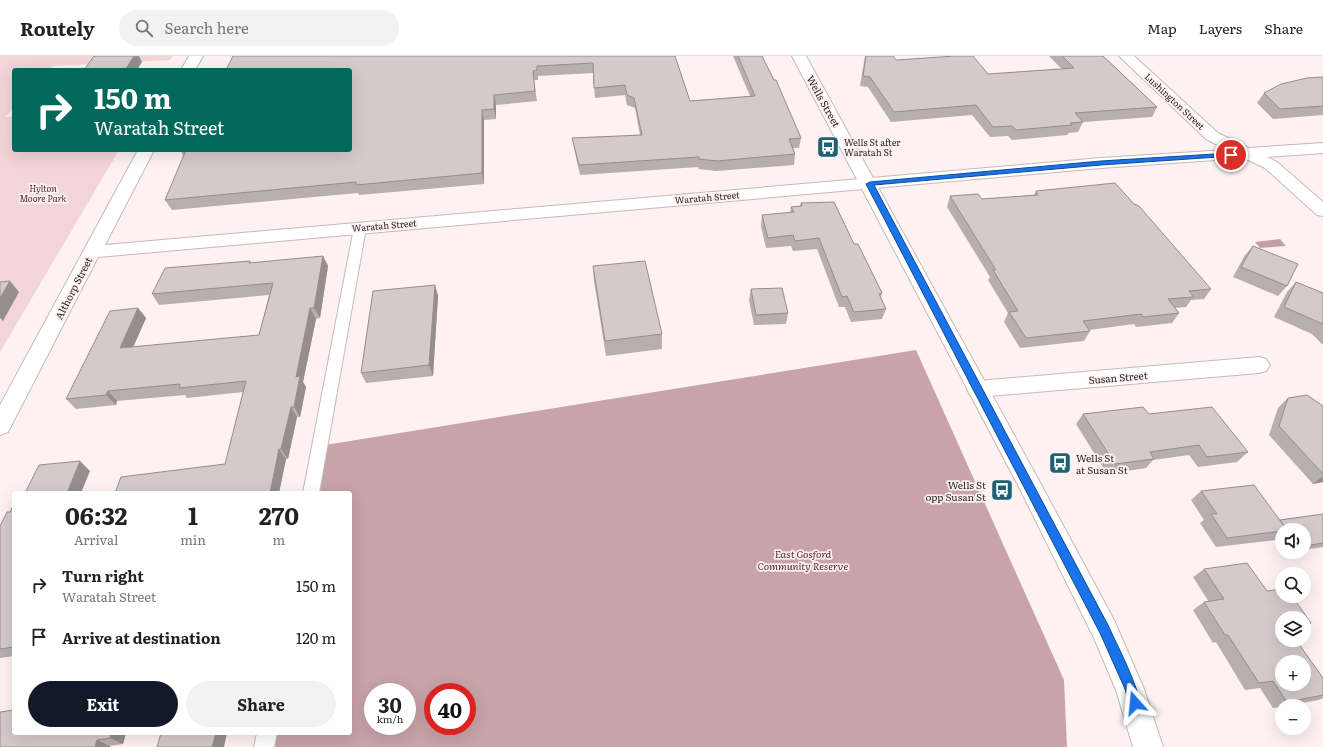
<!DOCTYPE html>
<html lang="en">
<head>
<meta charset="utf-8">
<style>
	body { margin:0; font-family:Literata,serif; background:#f2f2f2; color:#222; height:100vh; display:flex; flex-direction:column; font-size:15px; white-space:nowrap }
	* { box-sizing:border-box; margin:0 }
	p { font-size:13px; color:#767676 }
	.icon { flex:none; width:22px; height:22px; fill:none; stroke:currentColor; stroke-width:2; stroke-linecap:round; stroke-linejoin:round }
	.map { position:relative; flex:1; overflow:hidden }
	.sheet { position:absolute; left:12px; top:435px; width:340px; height:244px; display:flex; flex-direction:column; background:#fff; border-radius:4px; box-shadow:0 4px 16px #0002 }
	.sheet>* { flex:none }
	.hud { position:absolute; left:12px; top:12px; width:340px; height:84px; border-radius:4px; box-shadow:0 4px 16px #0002; background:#00695c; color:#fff; overflow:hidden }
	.buttons { position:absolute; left:1275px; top:467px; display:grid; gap:8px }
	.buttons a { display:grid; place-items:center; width:36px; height:36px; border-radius:50%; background:#fff; box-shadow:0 4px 16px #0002; font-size:20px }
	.speed { position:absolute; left:364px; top:627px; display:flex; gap:8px; font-size:20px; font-weight:700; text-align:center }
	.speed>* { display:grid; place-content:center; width:52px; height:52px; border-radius:50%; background:#fff; box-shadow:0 4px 16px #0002; line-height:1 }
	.speed small { font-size:10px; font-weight:400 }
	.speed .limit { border:6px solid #d22; background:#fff; color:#111 }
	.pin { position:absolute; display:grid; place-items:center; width:34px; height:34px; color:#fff; margin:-17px; border:2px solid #fff; border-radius:50%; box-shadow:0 1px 4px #0007 }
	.me { position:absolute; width:44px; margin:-22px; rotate:342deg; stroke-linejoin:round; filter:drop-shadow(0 0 3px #0008) }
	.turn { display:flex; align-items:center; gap:14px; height:84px; padding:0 16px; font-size:18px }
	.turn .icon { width:52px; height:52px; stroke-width:2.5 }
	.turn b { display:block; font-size:28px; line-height:34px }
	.eta { display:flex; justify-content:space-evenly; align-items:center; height:68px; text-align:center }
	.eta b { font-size:24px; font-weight:700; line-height:28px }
	.action { display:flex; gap:8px; margin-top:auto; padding:8px 16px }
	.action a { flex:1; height:46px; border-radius:24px; background:#111827; color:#fff; font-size:16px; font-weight:700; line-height:46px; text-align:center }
	.action a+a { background:#f2f2f2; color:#222 }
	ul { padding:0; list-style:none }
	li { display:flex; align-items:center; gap:12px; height:52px; padding:0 16px }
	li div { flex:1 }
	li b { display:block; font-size:15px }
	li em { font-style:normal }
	header { display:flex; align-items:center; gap:24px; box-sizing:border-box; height:56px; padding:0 20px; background:#fff; border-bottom:1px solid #e0e0e0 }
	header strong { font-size:19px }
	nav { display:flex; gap:22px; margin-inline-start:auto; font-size:14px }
	.search { width:280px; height:36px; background:#f2f2f2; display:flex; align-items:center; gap:10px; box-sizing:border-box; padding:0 14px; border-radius:22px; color:#767676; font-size:15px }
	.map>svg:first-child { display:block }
	.green { fill:#f3d4d8 }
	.forest { fill:#c8a3a8; fill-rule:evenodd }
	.water { fill:#c4a0a5 }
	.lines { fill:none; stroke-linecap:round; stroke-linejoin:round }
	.lane-casing { stroke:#c5babb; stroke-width:2 }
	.street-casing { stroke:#c5babb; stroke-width:2 }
	.secondary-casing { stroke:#c5babb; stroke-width:2 }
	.lane { fill:#fff; fill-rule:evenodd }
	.street { fill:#fff; fill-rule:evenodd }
	.secondary { fill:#fff; fill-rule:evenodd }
	.wall { fill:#b7aeaf }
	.shaded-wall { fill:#958d8e }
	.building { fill:#d5cacb; stroke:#958d8e; fill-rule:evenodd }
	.route { fill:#1a73e8; stroke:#114b97 }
	.labels { text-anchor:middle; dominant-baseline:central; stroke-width:3.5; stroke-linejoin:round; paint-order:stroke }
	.far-street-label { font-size:9px; fill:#2b2627; stroke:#fdf1f2 }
	.far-poi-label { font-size:9px; fill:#2b2627; stroke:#fdf1f2; text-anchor:start }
	.far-park-label { font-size:9px; font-style:italic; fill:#4e1e28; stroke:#fdf1f2 }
	.street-label { font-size:10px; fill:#2b2627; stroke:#fdf1f2 }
	.poi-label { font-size:10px; fill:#2b2627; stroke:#fdf1f2; text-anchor:start }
	.park-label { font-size:10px; font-style:italic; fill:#4e1e28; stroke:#fdf1f2 }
</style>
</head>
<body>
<header>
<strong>Routely</strong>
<div class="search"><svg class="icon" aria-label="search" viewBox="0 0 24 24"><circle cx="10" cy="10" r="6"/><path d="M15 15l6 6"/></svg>Search here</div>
<nav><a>Map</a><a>Layers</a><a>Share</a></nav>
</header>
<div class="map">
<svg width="1323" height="691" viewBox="0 0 1323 691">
	<rect width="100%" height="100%" fill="#fdf1f2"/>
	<path class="green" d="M0,0H173L170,4L53,10L49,14H14V52L5,61H14V94H119L0,296Z"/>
	<path class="forest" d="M916,294L1064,624L1067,691H265L268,677H350V437H311L319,390ZM373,636H407V670H373ZM433,636H467V670H433Z"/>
	<path class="water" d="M1280,183L1286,190L1260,192L1255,186Z"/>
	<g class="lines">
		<g class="lane-casing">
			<g id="lane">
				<path d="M360,168L366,172L319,437H303L354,172Z"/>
				<path d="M257,677H277L274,691H254Z"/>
			</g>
		</g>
		<g class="street-casing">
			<g id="street">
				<path d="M189,0H203L195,14H181Z"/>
				<path d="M1119,0H1134L1218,77L1249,92L1323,87V97L1267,101L1277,106L1323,146V160L1317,159L1265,112L1244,102L1101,112L98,201L8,376L0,379V349L138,94H154L105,189L1101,102L1227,94L1206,83Z"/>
				<path d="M1259,301L1266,303L1270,309L1266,315L1259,317L978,341L970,339L967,333L970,327L978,325Z"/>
			</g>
		</g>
		<g class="secondary-casing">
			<path id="secondary" d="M792,0H806L1037,421L1114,564L1144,633L1163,691H1133L1116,634L1094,582L1021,435Z"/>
		</g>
		<use href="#lane" class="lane"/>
		<use href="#street" class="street"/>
		<use href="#secondary" class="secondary"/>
	</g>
	<g class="wall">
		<path d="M675,0L690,45L750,40L733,0H762L801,82L799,92H793L795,98L794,109L716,115L699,113L698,111L580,119L574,92L572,82L640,79L635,52L627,49L625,39L595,42L593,17L538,20V24H534L537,45L496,49V63L484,64V128L359,139L358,137L172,154L165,144L184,101L180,94H350V14Z"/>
		<path d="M865,0H893L896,4L988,18L1062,13L1049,0H1103L1157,51L1152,61L1083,66L1078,76L1069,77L1067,79L1012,84L1008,80L990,81L972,59L891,66L868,31L860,30Z"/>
		<path d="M1323,21V59L1273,63L1257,47L1264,37Z"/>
		<path d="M1036,135L1211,233L1204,243L1191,244L1186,251L1175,252L1179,257L1172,267L1136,271L1134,268L1089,274L1090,275L1084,285L1020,292L1004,266L1008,257L988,224L990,221L947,151L950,140L982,143L1034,139Z"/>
		<path d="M801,147L854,188L882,237L881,242L886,253L882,263L851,266L845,251H839L817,193L793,195L791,190L766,192L761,170L762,159L790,157L791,151L800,150Z"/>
		<path d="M1253,190L1287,230L1278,240L1233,221L1245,199Z"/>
		<path d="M323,200L328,210L320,262L316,263L303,326L306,331L300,361H297L288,403H286L279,437H115L225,408L243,336L187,342L185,339L117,345L116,349L76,353L66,343L138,252L146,262L133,291L259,279L269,239L159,249L152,238L250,205L251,207Z"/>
		<path d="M593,210L662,278V293L606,300L594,225Z"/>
		<path d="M1296,226L1323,237V289L1312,278L1274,261L1287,236Z"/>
		<path d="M435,229L438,240L433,320L366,327L361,317Z"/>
		<path d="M751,233L788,257L786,268L754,269L749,244Z"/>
		<path d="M1288,342L1323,350V426L1313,428L1269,379L1278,352Z"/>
		<path d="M1083,358H1149L1248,396L1237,406L1198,411L1189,399L1153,404L1146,412L1107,418L1076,368Z"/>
		<path d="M1201,435L1280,464L1323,458V491L1304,494V474H1282V489L1277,483L1276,484L1216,491L1200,467L1204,464L1191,444Z"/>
		<path d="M14,448V600L0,602V470L10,456Z"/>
		<path d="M1204,513L1267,535L1311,567L1304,570V562H1282V584L1323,622V642L1319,644L1286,650H1282V651L1273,652L1260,632L1245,634L1216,586L1213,587L1193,554L1204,546H1209L1193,521Z"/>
		<path d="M126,677L123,688L110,690L0,691Z"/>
	</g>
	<g class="shaded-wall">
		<path d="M134,0H139L142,6L137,14H125Z"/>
		<path d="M494,39L496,49V63L494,53Z"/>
		<path d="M482,54L484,64V128L482,117Z"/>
		<path d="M323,200L328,210L320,262L314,252Z"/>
		<path d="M10,225L19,236L3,265L0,262V242Z"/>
		<path d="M435,229L438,240L433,320L429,309Z"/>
		<path d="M138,252L146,262L128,303L120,292Z"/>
		<path d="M310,252L316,263L303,326L306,331L300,361L294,351L296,321Z"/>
		<path d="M108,335L117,345L116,349L106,339Z"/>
		<path d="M291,351L297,361L288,403L281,393Z"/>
		<path d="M279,393L286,403L279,437H270Z"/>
		<path d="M80,405L90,415L81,437H67Z"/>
		<path d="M1323,420V426L1313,428Z"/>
		<path d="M111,677H126L123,688L110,682Z"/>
		<path d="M216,677H227L224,691H212Z"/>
		<path d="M97,684L110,690V691H95Z"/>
	</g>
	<g class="building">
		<path d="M94,0H134L125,14H84Z"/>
		<path d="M233,0H675L690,45L755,40L738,0H762L774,24H776L801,82L789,83L795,98L717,105L699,103V101L579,109L572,82L642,79L634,42L627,39L625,29L594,32L593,7L537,10V14L533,15L535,35L494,39V53L482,54V117L356,129V126L165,144L186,94H350V14H226Z"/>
		<path d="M866,0H893L896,4L955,0H973L988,18L1074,12L1062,0H1103L1157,51L1075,57L1083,66L1070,67L1072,69L1016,74L1012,70L993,71L976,49L894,56L870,21L863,20Z"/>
		<path d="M1323,21V50L1280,53L1264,37L1281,28L1307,22Z"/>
		<path d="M1115,127L1134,148L1139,150L1211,233L1189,235L1194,241L1168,243L1179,257L1143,261L1141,258L1083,265L1090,275L1026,282L1009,256L1018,255L993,214H996L950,140L978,138L982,143L1038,139L1036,135Z"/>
		<path d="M834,146L854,188H858L882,237L879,238L886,253L854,256L847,240L842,241L819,182L795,185L793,179L768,182L762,159L794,156L791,151L802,150L801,147Z"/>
		<path d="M1253,190L1298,208L1287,230L1241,211Z"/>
		<path d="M323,200L314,252H310L296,321L300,320L294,351H291L281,393H279L270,437H115L121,421L225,408L246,325L179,332L180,328L108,335L106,339L66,343L110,255L138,252L120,292L259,279L273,227L152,238L165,212L250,205L249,207Z"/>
		<path d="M645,205L662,278L605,285L593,210Z"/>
		<path d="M10,225L0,242V226Z"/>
		<path d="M1296,226L1323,237V268L1284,251Z"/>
		<path d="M435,229L429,309L361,317L373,235Z"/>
		<path d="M782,232L788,257L756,259L751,233Z"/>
		<path d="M1307,339L1323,350V418L1279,370L1288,342Z"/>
		<path d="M1143,351L1149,358L1212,351L1248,396L1207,401L1199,389L1150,396L1154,403L1115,408L1083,358Z"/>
		<path d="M80,405L67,437H25L39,409Z"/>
		<path d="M1254,429L1287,474H1282V475L1227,482L1211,458H1217L1201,435Z"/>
		<path d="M14,448V591L0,593V470L7,456H10Z"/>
		<path d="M1323,458V487L1304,490V474H1287L1280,464Z"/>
		<path d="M1247,507L1267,535L1282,533V540H1292L1311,567L1304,568V562H1282V584H1296L1323,622V639L1287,646L1273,625L1259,627L1228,579H1225L1204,546L1224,543L1204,513ZM1282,606H1304V628H1282Z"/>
		<path d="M14,654V677H111L110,682L97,684L95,691H0V656Z"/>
		<path d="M161,677H216L212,691H157Z"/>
	</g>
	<path class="route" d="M1231,97L1234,99L1233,100L1101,109L874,129L1108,569C1114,583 1144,640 1139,651L1135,653L1130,651L1125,633L1100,577L866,128L870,126L1101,105Z"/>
	<defs>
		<g id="bus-square" transform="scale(1.15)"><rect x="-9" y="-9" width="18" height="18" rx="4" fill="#1d6173" stroke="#fdf1f2"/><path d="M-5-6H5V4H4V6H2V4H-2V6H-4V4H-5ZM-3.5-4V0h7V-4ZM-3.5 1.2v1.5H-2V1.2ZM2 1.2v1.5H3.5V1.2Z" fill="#fff"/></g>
	</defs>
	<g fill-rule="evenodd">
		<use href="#bus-square" x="828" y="91"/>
		<use href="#bus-square" x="1060" y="407"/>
		<use href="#bus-square" x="1002" y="434"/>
	</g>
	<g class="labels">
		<g class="far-street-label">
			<text transform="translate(1175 45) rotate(43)">Lushington Street</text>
			<text transform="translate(707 141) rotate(-5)">Waratah Street</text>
			<text transform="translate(384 169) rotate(-5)">Waratah Street</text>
		</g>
		<g class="far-poi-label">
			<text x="844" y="86">Wells St after<tspan x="844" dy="10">Waratah St</tspan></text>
		</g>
		<g class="far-park-label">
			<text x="43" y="132">Hylton<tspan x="43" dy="10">Moore Park</tspan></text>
		</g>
		<g class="street-label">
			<text transform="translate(824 45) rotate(61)">Wells Street</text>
			<text transform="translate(73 232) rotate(-63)">Althorp Street</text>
			<text transform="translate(1118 321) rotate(-5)">Susan Street</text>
		</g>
		<g class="poi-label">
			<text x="1076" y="401">Wells St<tspan x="1076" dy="12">at Susan St</tspan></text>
			<text x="986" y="428" text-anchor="end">Wells St<tspan x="986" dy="12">opp Susan St</tspan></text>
		</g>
		<g class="park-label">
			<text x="803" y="497">East Gosford<tspan x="803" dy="12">Community Reserve</tspan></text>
		</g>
	</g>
</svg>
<div class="buttons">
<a><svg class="icon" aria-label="sound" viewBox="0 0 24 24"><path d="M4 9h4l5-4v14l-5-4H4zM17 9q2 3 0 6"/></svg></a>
<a><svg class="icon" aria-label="search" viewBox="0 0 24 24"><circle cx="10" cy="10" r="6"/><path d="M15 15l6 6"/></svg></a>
<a><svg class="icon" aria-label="layers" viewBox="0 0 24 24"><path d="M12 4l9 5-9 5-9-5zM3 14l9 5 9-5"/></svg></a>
<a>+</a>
<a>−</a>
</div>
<div class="speed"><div>30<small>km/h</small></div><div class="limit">40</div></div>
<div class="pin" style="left:1231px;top:99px;background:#d93025"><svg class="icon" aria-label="arrive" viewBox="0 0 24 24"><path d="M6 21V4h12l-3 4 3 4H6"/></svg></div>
<svg class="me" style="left:1135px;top:647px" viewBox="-20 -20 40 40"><path d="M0-17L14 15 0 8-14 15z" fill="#1a73e8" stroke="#fff" stroke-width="4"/></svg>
<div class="hud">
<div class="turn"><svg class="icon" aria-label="right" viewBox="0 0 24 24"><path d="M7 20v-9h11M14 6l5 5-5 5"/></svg><div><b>150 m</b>Waratah Street</div></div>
</div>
<section class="sheet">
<div class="eta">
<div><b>06:32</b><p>Arrival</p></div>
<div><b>1</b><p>min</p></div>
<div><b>270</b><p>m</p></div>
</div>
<ul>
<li><svg class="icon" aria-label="right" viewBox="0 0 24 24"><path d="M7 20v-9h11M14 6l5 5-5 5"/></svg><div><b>Turn right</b><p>Waratah Street</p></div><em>150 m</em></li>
<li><svg class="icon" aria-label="arrive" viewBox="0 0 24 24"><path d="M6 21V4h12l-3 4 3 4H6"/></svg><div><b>Arrive at destination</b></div><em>120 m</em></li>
</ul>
<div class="action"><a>Exit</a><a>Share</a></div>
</section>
</div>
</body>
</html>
